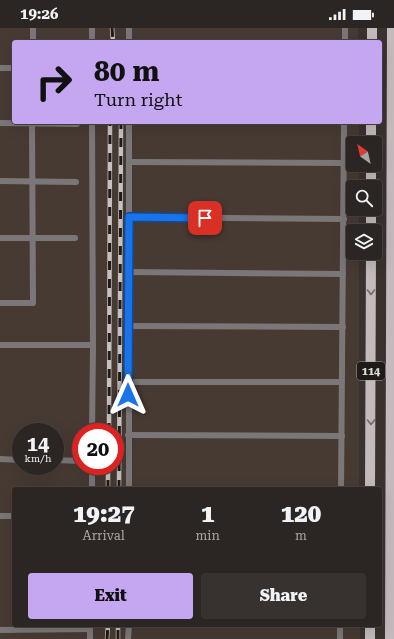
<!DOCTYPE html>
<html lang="en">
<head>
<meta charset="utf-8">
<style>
	body { margin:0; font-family:"Roboto Serif",serif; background:#373230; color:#f1f3f6; height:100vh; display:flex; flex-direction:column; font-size:15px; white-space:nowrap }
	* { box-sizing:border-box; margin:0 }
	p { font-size:13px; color:#a6a5a6 }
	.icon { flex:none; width:22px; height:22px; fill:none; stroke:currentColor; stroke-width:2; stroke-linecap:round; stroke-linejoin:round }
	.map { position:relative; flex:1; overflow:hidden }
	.drawer { position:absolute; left:12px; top:459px; width:370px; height:140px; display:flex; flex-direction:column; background:#2b2623; border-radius:4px; box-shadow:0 4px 16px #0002,0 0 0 1px #474341 }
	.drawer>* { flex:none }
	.hud { position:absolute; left:12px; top:12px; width:370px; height:84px; border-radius:4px; box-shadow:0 4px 16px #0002,0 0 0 1px #474341; background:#c5a7f1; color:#111; overflow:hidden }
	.needle { width:26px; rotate:326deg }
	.buttons { position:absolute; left:346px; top:108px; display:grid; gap:8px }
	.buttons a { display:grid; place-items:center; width:36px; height:36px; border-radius:4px; background:#2b2623; box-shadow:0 4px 16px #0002,0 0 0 1px #474341; font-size:20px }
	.speed { position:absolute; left:12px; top:395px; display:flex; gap:8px; font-size:20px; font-weight:700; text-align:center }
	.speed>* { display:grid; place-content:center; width:52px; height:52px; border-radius:50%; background:#2b2623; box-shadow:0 4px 16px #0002,0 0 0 1px #474341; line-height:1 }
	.speed small { font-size:10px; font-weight:400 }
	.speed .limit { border:6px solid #d22; background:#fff; color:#111 }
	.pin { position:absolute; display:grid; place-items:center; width:34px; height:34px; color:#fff; margin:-17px; border-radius:8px; box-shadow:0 2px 6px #0006 }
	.me { position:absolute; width:44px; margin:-22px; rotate:0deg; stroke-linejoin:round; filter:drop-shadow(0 0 3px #0008) }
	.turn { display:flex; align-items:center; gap:14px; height:84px; padding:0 16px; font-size:18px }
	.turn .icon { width:52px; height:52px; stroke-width:2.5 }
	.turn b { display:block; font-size:28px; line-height:34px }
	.eta { display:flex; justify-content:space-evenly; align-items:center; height:68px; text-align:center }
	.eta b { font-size:24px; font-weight:800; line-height:28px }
	.cta { display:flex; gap:8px; margin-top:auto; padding:8px 16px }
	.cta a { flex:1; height:46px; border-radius:4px; background:#c5a7f1; color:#111; font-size:16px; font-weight:800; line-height:46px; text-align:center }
	.cta a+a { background:#373230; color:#f1f3f6 }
	.status { display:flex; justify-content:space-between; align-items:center; height:28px; padding:0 20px; background:#2b2623; direction:ltr }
	.status svg { height:11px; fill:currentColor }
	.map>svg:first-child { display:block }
	.built { fill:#473a33; fill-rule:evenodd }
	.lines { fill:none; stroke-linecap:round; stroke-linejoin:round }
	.service { stroke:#7b7779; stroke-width:6 }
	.primary { stroke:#c2babd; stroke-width:10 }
	.rail-casing { stroke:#c6c1bf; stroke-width:4.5 }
	.rail { stroke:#1e1b19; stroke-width:3; stroke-dasharray:9; stroke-linecap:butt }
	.oneway { stroke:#706a6b }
	.route-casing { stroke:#114b97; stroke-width:10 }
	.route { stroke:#1a73e8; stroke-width:7 }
	.labels { text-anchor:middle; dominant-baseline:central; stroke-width:4; stroke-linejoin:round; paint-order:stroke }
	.shield { fill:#1e1b19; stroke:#a6a2a0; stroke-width:1 }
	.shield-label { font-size:11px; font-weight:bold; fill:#e1dcda }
</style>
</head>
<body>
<div class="status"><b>19:26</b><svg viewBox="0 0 49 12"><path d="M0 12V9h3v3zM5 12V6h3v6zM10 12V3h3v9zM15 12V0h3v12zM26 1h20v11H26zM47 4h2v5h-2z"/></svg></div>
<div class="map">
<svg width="394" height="611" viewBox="0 0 394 611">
	<rect width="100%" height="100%" fill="#39322f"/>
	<path class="built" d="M0,0H358V14H14V94H359V115H353V137H359V159H353V181H359V203H353V225H359V461H14V597H360V611H0ZM21,404H55V438H21ZM81,404H115V438H81Z"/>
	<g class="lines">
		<g class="service">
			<path d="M33,0V14"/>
			<path d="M92,0V14"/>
			<path d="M129,0V14"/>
			<path d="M345,14V0"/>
			<path d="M0,40H14"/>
			<path d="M92,94L93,317"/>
			<path d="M0,95L77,96"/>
			<path d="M129,134L344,135"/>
			<path d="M0,153L76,154"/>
			<path d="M129,189L344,191"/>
			<path d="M0,210H75"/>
			<path d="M129,244L343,246"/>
			<path d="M0,275H33L32,94"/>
			<path d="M129,298L343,299"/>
			<path d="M0,317H93L92,404"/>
			<path d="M129,354H342"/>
			<path d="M128,407L342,408"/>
			<path d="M0,431L21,432"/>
			<path d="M55,432L81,433"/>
			<path d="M92,461V438"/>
			<path d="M129,461V94"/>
			<path d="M341,461L344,94"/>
			<path d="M0,488H14"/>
			<path d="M0,602L90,601"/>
			<path d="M90,611V599"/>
			<path d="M128,611L129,597"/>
			<path d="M340,611V597"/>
		</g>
		<g class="primary">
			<path d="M372,14V0"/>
			<path d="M371,115V94"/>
			<path d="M371,159V137"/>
			<path d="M371,203V181"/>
			<path d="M370,461L371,225"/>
			<path d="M370,611V597"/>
			<path d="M390,611L392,0"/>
		</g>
		<g class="rail-casing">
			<g id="rail">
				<path d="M112,0L113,14"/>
				<path d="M109,404L110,94"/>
				<path d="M108,461V438"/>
				<path d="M119,461L121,94"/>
				<path d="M107,611L108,597"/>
				<path d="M118,611V597"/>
			</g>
		</g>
		<use href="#rail" class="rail"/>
	</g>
	<defs><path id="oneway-chevron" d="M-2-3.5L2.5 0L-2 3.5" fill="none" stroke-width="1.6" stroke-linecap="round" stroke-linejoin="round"/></defs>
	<g class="oneway">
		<use href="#oneway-chevron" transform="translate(371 264) rotate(90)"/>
		<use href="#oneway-chevron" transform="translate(371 394) rotate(90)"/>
	</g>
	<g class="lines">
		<g class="route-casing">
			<path id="route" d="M128,367L129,189L205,190"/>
		</g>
		<use href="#route" class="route"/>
	</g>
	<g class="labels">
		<rect class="shield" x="357" y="334" width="28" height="18" rx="3"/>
		<g class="shield-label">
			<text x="371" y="343">114</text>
		</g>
	</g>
</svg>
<div class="buttons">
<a><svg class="needle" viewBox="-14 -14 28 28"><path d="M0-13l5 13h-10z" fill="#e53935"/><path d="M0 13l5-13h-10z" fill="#a6a5a6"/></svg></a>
<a><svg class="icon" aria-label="search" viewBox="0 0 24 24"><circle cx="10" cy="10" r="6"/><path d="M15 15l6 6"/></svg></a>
<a><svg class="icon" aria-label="layers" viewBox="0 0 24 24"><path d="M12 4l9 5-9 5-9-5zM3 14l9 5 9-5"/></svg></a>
</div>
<div class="speed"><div>14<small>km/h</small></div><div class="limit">20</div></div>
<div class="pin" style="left:205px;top:190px;background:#d93025"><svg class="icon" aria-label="arrive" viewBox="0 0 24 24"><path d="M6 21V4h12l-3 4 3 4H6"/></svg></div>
<svg class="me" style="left:128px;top:367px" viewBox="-20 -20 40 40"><path d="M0-17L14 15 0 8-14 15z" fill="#1a73e8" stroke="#fff" stroke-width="4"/></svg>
<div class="hud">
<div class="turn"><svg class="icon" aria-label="right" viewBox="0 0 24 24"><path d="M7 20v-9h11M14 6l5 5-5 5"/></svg><div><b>80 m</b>Turn right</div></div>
</div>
<section class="drawer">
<div class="eta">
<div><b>19:27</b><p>Arrival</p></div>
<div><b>1</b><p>min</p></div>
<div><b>120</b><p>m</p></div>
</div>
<div class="cta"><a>Exit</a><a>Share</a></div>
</section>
</div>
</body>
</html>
